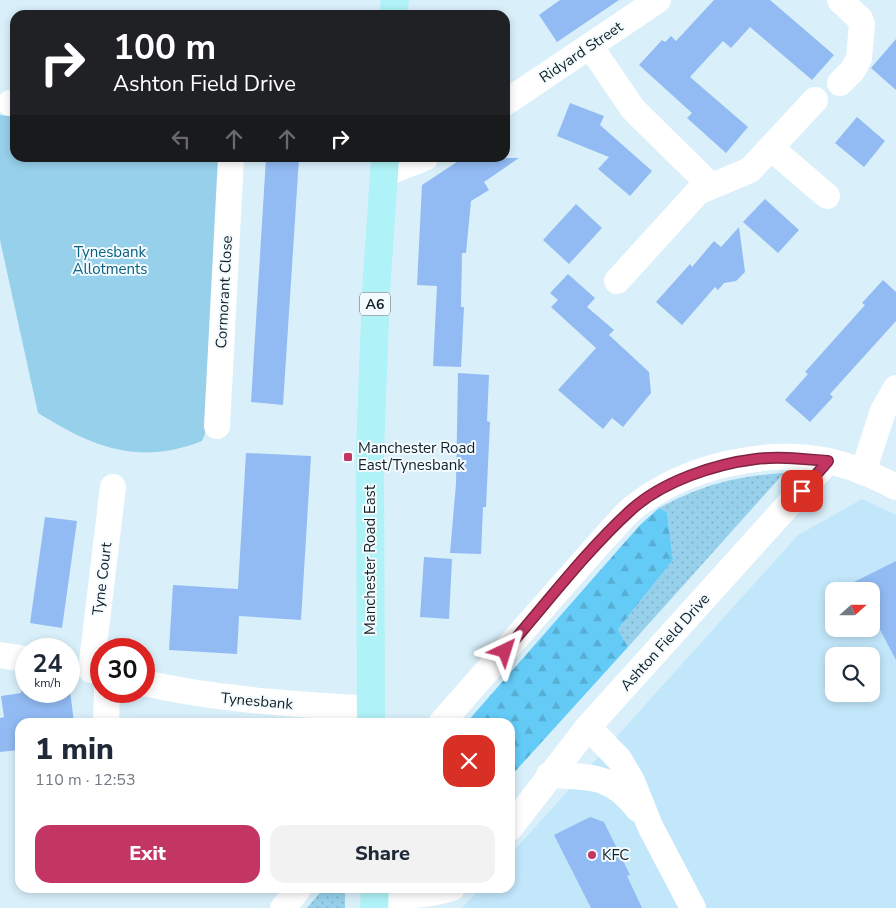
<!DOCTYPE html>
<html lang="en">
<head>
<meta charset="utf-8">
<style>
	body { margin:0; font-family:"Nunito Sans",sans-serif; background:#f2f2f3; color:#1f2937; height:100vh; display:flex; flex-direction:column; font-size:19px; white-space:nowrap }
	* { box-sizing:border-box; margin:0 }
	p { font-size:16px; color:#747a83 }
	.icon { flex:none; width:28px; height:28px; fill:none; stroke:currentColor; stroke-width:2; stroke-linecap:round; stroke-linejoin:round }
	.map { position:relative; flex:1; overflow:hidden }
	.drawer { position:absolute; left:15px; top:718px; width:500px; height:175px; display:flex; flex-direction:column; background:#fff; border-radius:15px; box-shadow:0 2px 8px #0003 }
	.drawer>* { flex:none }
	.top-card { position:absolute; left:10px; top:10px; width:500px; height:152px; border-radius:15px; box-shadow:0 2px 8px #0003; background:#202124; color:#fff; overflow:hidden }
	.needle { width:32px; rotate:69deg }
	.tools { position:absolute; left:825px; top:582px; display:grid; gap:10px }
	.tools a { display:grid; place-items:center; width:55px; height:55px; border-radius:10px; background:#fff; box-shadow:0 2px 8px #0003; font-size:25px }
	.speed { position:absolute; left:15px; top:638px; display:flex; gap:10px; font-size:25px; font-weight:700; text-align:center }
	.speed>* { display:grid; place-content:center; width:65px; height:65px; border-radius:50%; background:#fff; box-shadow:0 2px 8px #0003; line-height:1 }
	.speed small { font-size:12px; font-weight:400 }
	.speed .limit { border:8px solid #d22; background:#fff; color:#111 }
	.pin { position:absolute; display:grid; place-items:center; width:42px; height:42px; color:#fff; margin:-21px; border-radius:10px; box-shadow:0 2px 8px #0006 }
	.me { position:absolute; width:55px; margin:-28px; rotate:41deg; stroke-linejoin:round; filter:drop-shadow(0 0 4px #0008) }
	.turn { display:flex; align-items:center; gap:18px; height:105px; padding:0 20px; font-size:22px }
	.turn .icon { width:65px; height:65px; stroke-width:2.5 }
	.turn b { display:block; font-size:35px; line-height:42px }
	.lanes { display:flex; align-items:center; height:48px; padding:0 20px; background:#0003; justify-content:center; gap:25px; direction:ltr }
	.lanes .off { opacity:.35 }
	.round { display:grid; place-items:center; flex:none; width:52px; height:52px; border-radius:15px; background:#f2f2f3 }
	.summary { display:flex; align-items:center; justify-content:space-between; height:85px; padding:0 20px }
	h1 { font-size:30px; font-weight:800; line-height:38px }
	.cta { display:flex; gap:10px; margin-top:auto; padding:10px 20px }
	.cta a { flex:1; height:58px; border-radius:15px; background:#c33664; color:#fff; font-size:20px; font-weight:800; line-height:58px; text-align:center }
	.cta a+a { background:#f2f2f3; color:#1f2937 }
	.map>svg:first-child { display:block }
	.built { fill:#c2e7fa; fill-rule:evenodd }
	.grass { fill:url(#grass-dots) }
	.forest { fill:url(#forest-firs) }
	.green { fill:#97d0eb }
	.building { fill:#92bbf3 }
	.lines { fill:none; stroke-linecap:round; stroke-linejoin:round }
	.minor { stroke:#fff; stroke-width:26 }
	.primary { stroke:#aff2f7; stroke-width:28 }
	.route-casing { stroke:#7f2341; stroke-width:12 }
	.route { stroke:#c33664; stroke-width:9 }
	.poi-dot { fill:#c33664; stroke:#f3fbfe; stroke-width:2 }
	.labels { text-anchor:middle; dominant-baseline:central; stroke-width:4; stroke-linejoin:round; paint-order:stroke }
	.shield { fill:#f3fbfe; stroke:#556167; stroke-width:1 }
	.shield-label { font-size:14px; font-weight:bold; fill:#111f26 }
	.street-label { font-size:15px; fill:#111f26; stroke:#f3fbfe }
	.park-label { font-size:15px; fill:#0b607d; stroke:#f3fbfe }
	.poi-label { font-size:15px; fill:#111f26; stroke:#f3fbfe; text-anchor:start }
</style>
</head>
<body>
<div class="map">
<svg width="896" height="908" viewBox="0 0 896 908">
	<defs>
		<pattern id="grass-dots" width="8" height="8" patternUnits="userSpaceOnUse" patternTransform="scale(1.25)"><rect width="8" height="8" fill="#97d0eb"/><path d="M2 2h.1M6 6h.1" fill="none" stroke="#81b2c9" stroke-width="1.8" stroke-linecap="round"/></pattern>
		<pattern id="forest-firs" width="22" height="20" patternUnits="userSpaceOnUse" patternTransform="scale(1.25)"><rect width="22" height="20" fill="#64cbf7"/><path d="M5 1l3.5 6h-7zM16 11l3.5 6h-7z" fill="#56aed4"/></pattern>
	</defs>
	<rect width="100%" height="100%" fill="#d9f0fb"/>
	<path class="built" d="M862,499L896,515V908H462L481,888H510V855L798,535ZM834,591H871V629H834ZM834,656H871V694H834Z"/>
	<g class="grass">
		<path d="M784,473L628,647L618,629L673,560L667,512L659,508C701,485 736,476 784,473Z"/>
		<path d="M324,888H345V908H307Z"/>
	</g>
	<path class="forest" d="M659,508L667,512L673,560L618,629L628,647L510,777V722H467L640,525Z"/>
	<path class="green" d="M0,115L15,117V158H219L205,434L202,441C138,466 93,447 38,413L0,240Z"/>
	<g class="building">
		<path d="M560,0H619L557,42L539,15Z"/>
		<path d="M714,0H770L834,55L812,80L750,27L731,48L723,41L690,77L748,127L726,153L687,118L692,113L639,65L662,40L665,42L671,36L676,41Z"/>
		<path d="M896,39V90L871,68Z"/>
		<path d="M570,103L604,116L600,125L652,171L630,196L598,169L609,157L557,136Z"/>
		<path d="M857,117L885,141L864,167L835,143Z"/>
		<path d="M266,158H299L283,405L251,402Z"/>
		<path d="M463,158H519L484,182L489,190L471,201L466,253H462L461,307H464L461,367L433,366L437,286L417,285L422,185Z"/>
		<path d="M765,199L799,230L778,253L743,222Z"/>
		<path d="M576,204L602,228L569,264L543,240Z"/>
		<path d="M739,227L745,272L736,281L724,283L718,290L715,287L682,325L656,302L690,264L692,267L714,241L721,247Z"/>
		<path d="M568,274L595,298L587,307L614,330L609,335L649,372L651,393L623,427L612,418L603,429L558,390L596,348L551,307L558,300L550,293Z"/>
		<path d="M883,280L896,292V321L830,394L833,397L810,422L785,400L808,374L805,372L865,305L862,303Z"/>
		<path d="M458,373L489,375L487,421L490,422L486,507H483L481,554L450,553L456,484Z"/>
		<path d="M246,453L311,456L301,620L239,616L237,654L169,650L173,585L238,589Z"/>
		<path d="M45,517L77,521L62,628L30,623Z"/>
		<path d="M424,557L452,559L449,619L420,617Z"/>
		<path d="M896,561V660L878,626L863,634L860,629H871V591H841L840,589Z"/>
		<path d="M21,691H70L74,722H20V750L0,752V718L4,717L1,696L21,693Z"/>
		<path d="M590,817L604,822L630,875L627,876L642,908H591L554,835Z"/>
	</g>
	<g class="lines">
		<g class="minor">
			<path d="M840,0L860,19L862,24L859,58L853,70L840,83"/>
			<path d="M590,46L633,109L710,185"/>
			<path d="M10,103H15"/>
			<path d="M505,103L658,0"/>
			<path d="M771,148L827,196"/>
			<path d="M384,174L425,158"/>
			<path d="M617,281L698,192L750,170L815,100"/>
			<path d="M217,426L231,158"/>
			<path d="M863,472L883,411L896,388"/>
			<path d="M0,655L26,659"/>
			<path d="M91,670L113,487"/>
			<path d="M144,683C219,700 294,704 371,709"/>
			<path d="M106,722L107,691"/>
			<path d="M442,722L606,536C615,527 623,516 633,508C684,467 764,448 828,461C852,466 875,476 896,487"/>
			<path d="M588,727L619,759L632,781L650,826L693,908"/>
			<path d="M549,775C590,777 611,774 638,809"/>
			<path d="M510,828L588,727L828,461"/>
			<path d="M375,893C403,897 425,896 452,888"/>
			<path d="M283,908L299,888"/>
		</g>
		<g class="primary">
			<path d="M393,15L395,0"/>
			<path d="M371,722L370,451L376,292L385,158"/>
			<path d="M374,908L375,888"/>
		</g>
	</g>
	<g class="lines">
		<g class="route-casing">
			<path id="route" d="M505,651C546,604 585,552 631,510C663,481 715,464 756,459C780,456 804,459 828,461L802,491"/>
		</g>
		<use href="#route" class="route"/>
	</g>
	<g class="poi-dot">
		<rect x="343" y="452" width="10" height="10" rx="2.5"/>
		<circle cx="592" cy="855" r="5"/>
	</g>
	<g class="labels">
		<rect class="shield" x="360" y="292.5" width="30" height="23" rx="4"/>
		<g class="shield-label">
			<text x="375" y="304">A6</text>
		</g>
		<g class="street-label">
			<text transform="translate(581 52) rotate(-34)">Ridyard Street</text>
			<text transform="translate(224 292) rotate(-87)">Cormorant Close</text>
			<text transform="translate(370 560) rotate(-90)">Manchester Road East</text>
			<text transform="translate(102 579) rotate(-83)">Tyne Court</text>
			<text transform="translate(665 642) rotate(-48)">Ashton Field Drive</text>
			<text transform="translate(257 701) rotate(5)">Tynesbank</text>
		</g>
		<g class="park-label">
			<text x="110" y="252">Tynesbank<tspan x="110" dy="17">Allotments</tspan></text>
		</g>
		<g class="poi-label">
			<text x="358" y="448">Manchester Road<tspan x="358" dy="17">East/Tynesbank</tspan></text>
			<text x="602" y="855">KFC</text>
		</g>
	</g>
</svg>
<div class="tools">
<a><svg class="needle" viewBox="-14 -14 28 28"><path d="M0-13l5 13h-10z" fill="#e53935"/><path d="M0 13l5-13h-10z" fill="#747a83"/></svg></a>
<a><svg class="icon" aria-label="search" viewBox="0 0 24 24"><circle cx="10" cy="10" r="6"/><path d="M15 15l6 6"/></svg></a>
</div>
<div class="speed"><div>24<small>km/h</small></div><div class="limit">30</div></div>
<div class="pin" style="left:802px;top:491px;background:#d93025"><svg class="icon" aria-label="arrive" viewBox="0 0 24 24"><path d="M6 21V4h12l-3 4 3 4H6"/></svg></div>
<svg class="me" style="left:505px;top:651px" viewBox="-20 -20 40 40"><path d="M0-17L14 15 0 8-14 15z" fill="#c33664" stroke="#fff" stroke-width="4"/></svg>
<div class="top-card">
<div class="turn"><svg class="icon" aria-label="right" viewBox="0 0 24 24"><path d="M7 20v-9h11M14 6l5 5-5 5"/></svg><div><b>100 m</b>Ashton Field Drive</div></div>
<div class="lanes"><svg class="icon off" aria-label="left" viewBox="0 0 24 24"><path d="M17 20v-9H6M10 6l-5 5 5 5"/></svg><svg class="icon off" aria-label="ahead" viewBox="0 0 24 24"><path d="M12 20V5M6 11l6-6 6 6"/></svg><svg class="icon off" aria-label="ahead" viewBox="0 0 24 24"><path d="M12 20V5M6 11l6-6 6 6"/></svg><svg class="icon" aria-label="right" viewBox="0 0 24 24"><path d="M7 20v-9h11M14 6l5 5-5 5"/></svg></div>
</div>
<section class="drawer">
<div class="summary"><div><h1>1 min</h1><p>110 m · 12:53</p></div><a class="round" style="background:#d93025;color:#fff"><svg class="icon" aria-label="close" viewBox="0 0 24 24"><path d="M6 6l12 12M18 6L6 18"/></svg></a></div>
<div class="cta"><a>Exit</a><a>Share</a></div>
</section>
</div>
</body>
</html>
